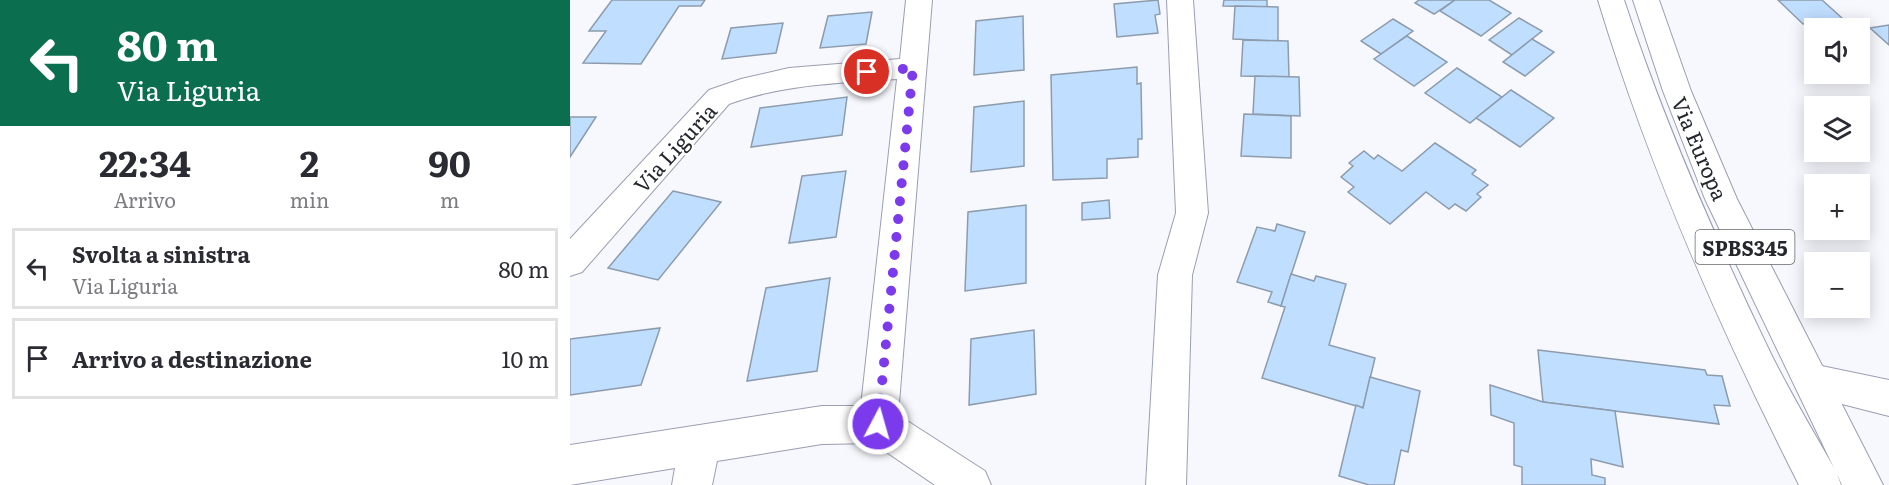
<!DOCTYPE html>
<html lang="it">
<head>
<meta charset="utf-8">
<style>
	body { margin:0; font-family:Literata,serif; background:#f2f2f3; color:#2b2b33; height:100vh; display:flex; flex-direction:column; font-size:22px; white-space:nowrap }
	* { box-sizing:border-box; margin:0 }
	p { font-size:20px; color:#7c7c81 }
	.icon { flex:none; width:33px; height:33px; fill:none; stroke:currentColor; stroke-width:2; stroke-linecap:round; stroke-linejoin:round }
	.map { position:relative; flex:1; overflow:hidden }
	.details { display:flex; flex-direction:column; background:#fff; width:570px }
	.details>* { flex:none }
	.top-card { background:#0b6e4f; color:#fff; overflow:hidden }
	.fabs { position:absolute; left:1234px; top:18px; display:grid; gap:12px }
	.fabs a { display:grid; place-items:center; width:66px; height:66px; border-radius:0px; background:#fff; box-shadow:0 3px 15px #0003; font-size:30px }
	.pin { position:absolute; display:grid; place-items:center; width:51px; height:51px; color:#fff; margin:-26px; border:3px solid #fff; border-radius:50%; box-shadow:0 2px 6px #0007 }
	.me { position:absolute; width:66px; margin:-33px; rotate:6deg; stroke-linejoin:round; filter:drop-shadow(0 0 4px #0008) }
	.turn { display:flex; align-items:center; gap:21px; height:126px; padding:0 18px; font-size:27px }
	.turn .icon { width:78px; height:78px; stroke-width:2.5 }
	.turn b { display:block; font-size:42px; line-height:51px }
	.eta { display:flex; justify-content:space-evenly; align-items:center; height:102px; text-align:center }
	.eta b { font-size:36px; font-weight:700; line-height:42px }
	ul { padding:0; list-style:none }
	li { display:flex; align-items:center; gap:18px; height:81px; margin:0 12px 9px; padding:0 6px; border:3px solid #e1e1e2; border-radius:0px }
	li div { flex:1 }
	li b { display:block; font-size:22px }
	li em { font-style:normal }
	main { display:flex; flex:1; min-height:0 }
	.map>svg:first-child { display:block }
	.building { fill:#c0deff; stroke:#8d9cad; stroke-width:1.5 }
	.lines { fill:none; stroke-linecap:round; stroke-linejoin:round }
	.minor-casing { stroke:#9a9eb2; stroke-width:2 }
	.major-casing { stroke:#9a9eb2; stroke-width:2 }
	.minor { fill:#fff; fill-rule:evenodd }
	.major { fill:#fff; fill-rule:evenodd }
	.route { stroke:#7c3aed; stroke-width:10; stroke-dasharray:0 18 }
	.labels { text-anchor:middle; dominant-baseline:central; stroke-width:4.5; stroke-linejoin:round; paint-order:stroke }
	.shield { fill:#fff; stroke:#66686d; stroke-width:1.5 }
	.shield-label { font-size:20px; font-weight:bold; fill:#25272f }
	.street-label { font-size:21px; fill:#25272f; stroke:#fff }
</style>
</head>
<body>
<main>
<section class="details">
<div class="top-card">
<div class="turn"><svg class="icon" aria-label="left" viewBox="0 0 24 24"><path d="M17 20v-9H6M10 6l-5 5 5 5"/></svg><div><b>80 m</b>Via Liguria</div></div>
</div>
<div class="eta">
<div><b>22:34</b><p>Arrivo</p></div>
<div><b>2</b><p>min</p></div>
<div><b>90</b><p>m</p></div>
</div>
<ul>
<li><svg class="icon" aria-label="left" viewBox="0 0 24 24"><path d="M17 20v-9H6M10 6l-5 5 5 5"/></svg><div><b>Svolta a sinistra</b><p>Via Liguria</p></div><em>80 m</em></li>
<li><svg class="icon" aria-label="arrive" viewBox="0 0 24 24"><path d="M6 21V4h12l-3 4 3 4H6"/></svg><div><b>Arrivo a destinazione</b></div><em>10 m</em></li>
</ul>
</section>
<div class="map">
<svg width="1319" height="485" viewBox="0 0 1319 485">
	<rect width="100%" height="100%" fill="#f7f8fd"/>
	<g class="building">
		<path d="M42,0H135L131,6H109L71,64L13,63L36,31H19Z"/>
		<path d="M588,0L590,14L585,15L588,33L547,37L544,4Z"/>
		<path d="M654,0H697V7L653,6Z"/>
		<path d="M849,0H885L864,14L845,3Z"/>
		<path d="M885,0H919L941,13L911,36L870,11Z"/>
		<path d="M1208,0H1252L1283,28H1259L1251,21L1233,24Z"/>
		<path d="M665,6L708,7V41L663,39Z"/>
		<path d="M302,12L296,44L250,48L258,16Z"/>
		<path d="M453,16L454,70L404,75L406,21Z"/>
		<path d="M949,18L972,31L942,55L919,40Z"/>
		<path d="M823,19L843,31L811,54L791,41Z"/>
		<path d="M213,23L206,53L152,59L161,28Z"/>
		<path d="M1319,25V45L1300,28Z"/>
		<path d="M837,36L877,62L844,86L804,59Z"/>
		<path d="M962,39L984,52L955,76L933,62Z"/>
		<path d="M673,40L718,41L719,77L671,76Z"/>
		<path d="M567,67V84L571,83L572,139H568V157L537,159V178L483,180L481,75Z"/>
		<path d="M887,68L932,97L900,123L855,93Z"/>
		<path d="M685,76L729,77L730,116L683,114Z"/>
		<path d="M941,90L984,118L950,147L906,118Z"/>
		<path d="M277,97L272,135L181,147L190,108Z"/>
		<path d="M454,101V166L401,172L404,107Z"/>
		<path d="M674,114L721,116V158L671,156Z"/>
		<path d="M0,117H26L0,157Z"/>
		<path d="M865,143L906,170L902,174L918,185L907,194L911,197L896,211L885,204L879,209L856,192L820,224L778,192L784,187L771,177L783,166L779,163L794,151L804,159L808,155L832,171Z"/>
		<path d="M276,171L266,237L219,243L232,176Z"/>
		<path d="M103,191L151,202L88,280L38,268Z"/>
		<path d="M539,200L540,218L512,220V203Z"/>
		<path d="M456,205V283L395,291L398,212Z"/>
		<path d="M707,224L735,232L711,306L698,302L702,292L667,282L687,227L705,231Z"/>
		<path d="M721,274L744,281L746,276L776,284L759,345L805,358L793,408L692,378L715,307L711,306Z"/>
		<path d="M260,278L247,371L177,381L196,288Z"/>
		<path d="M90,328L71,385L0,395V339Z"/>
		<path d="M464,330L466,394L399,405L401,339Z"/>
		<path d="M968,350L1135,370L1137,375L1152,376L1160,406L1144,405L1149,424L973,402Z"/>
		<path d="M800,377L850,391L838,452L831,450L824,485H799L769,476L786,405L793,408Z"/>
		<path d="M920,385L973,402L1045,411L1053,467L1021,459L1022,475L1035,478V485H952V467L944,465V423L921,415Z"/>
	</g>
	<g class="lines">
		<g class="minor-casing">
			<g id="minor">
				<path d="M336,0H362L328,415L415,471L421,485H365L303,443L252,444L147,461L142,485H102L105,468L0,485V445L252,406H291L327,79C270,83 213,84 159,104L12,272L0,276V239L139,90L171,79L219,68L330,59Z"/>
				<path d="M597,0H623L638,213L622,275L616,485H576L588,275L606,213Z"/>
				<path d="M1242,364L1319,380V416L1229,393L1223,381L1229,369Z"/>
			</g>
		</g>
		<g class="major-casing">
			<path id="major" d="M1028,0H1054C1094,122 1146,240 1202,356C1221,394 1243,431 1264,468L1135,199L1093,91L1063,0H1089L1121,91L1167,199L1313,485H1272L1267,474L1271,485H1229C1150,329 1079,168 1028,0Z"/>
		</g>
		<use href="#minor" class="minor"/>
		<use href="#major" class="major"/>
	</g>
	<g class="lines">
		<path class="route" d="M297,72L343,68L308,424"/>
	</g>
	<g class="labels">
		<rect class="shield" x="1125.5" y="230" width="99" height="34" rx="4.5"/>
		<g class="shield-label">
			<text x="1175" y="247">SPBS345</text>
		</g>
		<g class="street-label">
			<text transform="translate(104 147) rotate(-48)">Via Liguria</text>
			<text transform="translate(1131 148) rotate(67)">Via Europa</text>
		</g>
	</g>
</svg>
<div class="fabs">
<a><svg class="icon" aria-label="sound" viewBox="0 0 24 24"><path d="M4 9h4l5-4v14l-5-4H4zM17 9q2 3 0 6"/></svg></a>
<a><svg class="icon" aria-label="layers" viewBox="0 0 24 24"><path d="M12 4l9 5-9 5-9-5zM3 14l9 5 9-5"/></svg></a>
<a>+</a>
<a>−</a>
</div>
<div class="pin" style="left:297px;top:72px;background:#d93025"><svg class="icon" aria-label="arrive" viewBox="0 0 24 24"><path d="M6 21V4h12l-3 4 3 4H6"/></svg></div>
<svg class="me" style="left:308px;top:424px" viewBox="-20 -20 40 40"><circle r="17" fill="#7c3aed" stroke="#fff" stroke-width="3"/><path d="M0-11L8 9 0 5-8 9z" fill="#fff"/></svg>
</div>
</main>
</body>
</html>
